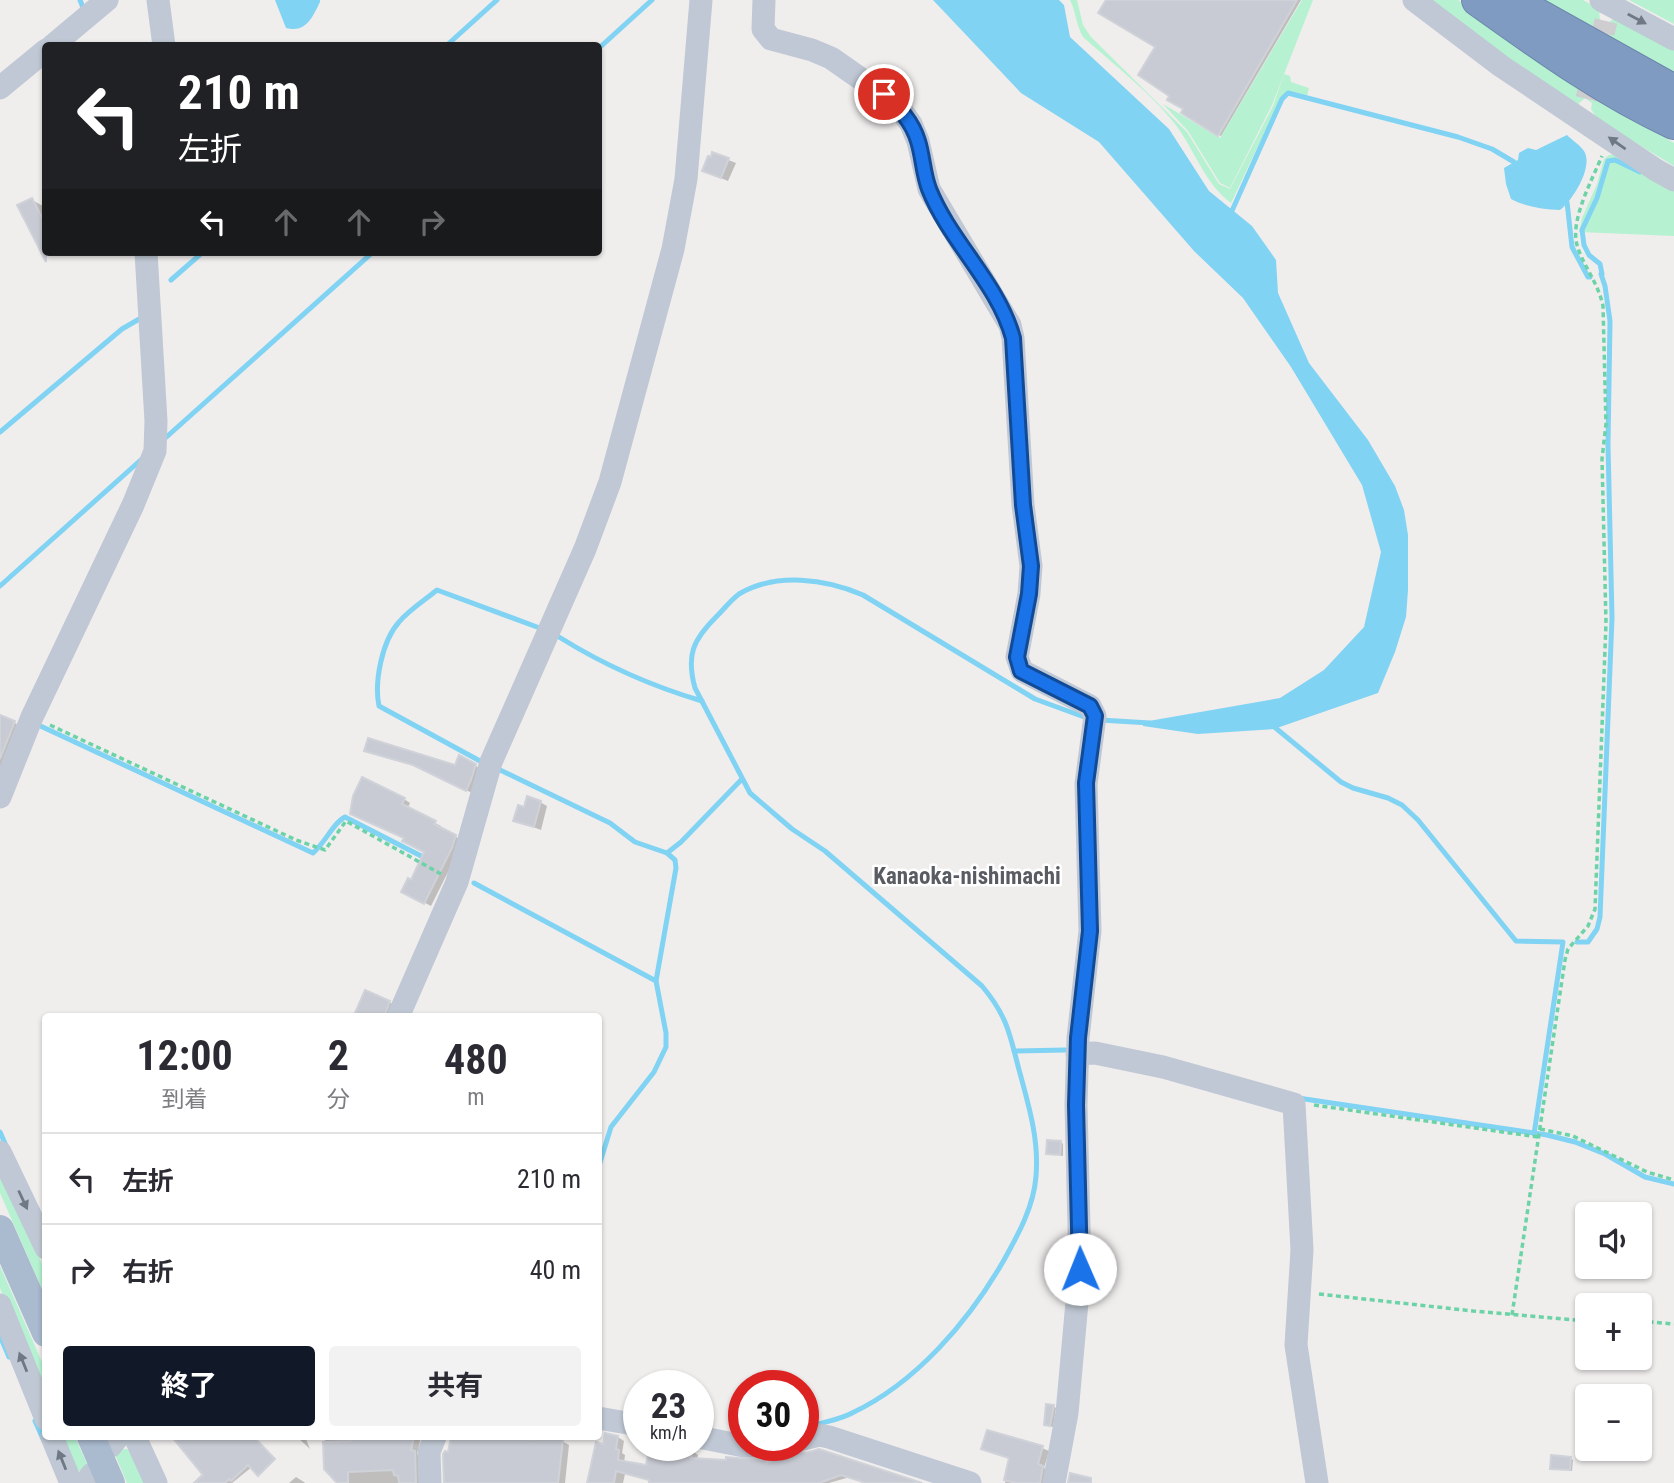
<!DOCTYPE html>
<html lang="ja">
<head>
<meta charset="utf-8">
<style>
	body { margin:0; font-family:"Roboto Condensed","Noto Sans JP",sans-serif; background:#f2f2f3; color:#2b2b33; height:100vh; display:flex; flex-direction:column; font-size:26px; white-space:nowrap }
	* { box-sizing:border-box; margin:0 }
	p { font-size:23px; color:#7c7c81 }
	.icon { flex:none; width:38px; height:38px; fill:none; stroke:currentColor; stroke-width:2; stroke-linecap:round; stroke-linejoin:round }
	.map { position:relative; flex:1; overflow:hidden }
	.sheet { position:absolute; left:42px; top:1013px; width:560px; height:427px; display:flex; flex-direction:column; background:#fff; border-radius:7px; box-shadow:0 2px 5px #0004 }
	.sheet>* { flex:none }
	.top-card { position:absolute; left:42px; top:42px; width:560px; height:214px; border-radius:7px; box-shadow:0 2px 5px #0004; background:#202124; color:#fff; overflow:hidden }
	.tools { position:absolute; left:1575px; top:1202px; display:grid; gap:14px }
	.tools a { display:grid; place-items:center; width:77px; height:77px; border-radius:7px; background:#fff; box-shadow:0 2px 5px #0004; font-size:35px }
	.speed { position:absolute; left:623px; top:1370px; display:flex; gap:14px; font-size:35px; font-weight:700; text-align:center }
	.speed>* { display:grid; place-content:center; width:91px; height:91px; border-radius:50%; background:#fff; box-shadow:0 2px 5px #0004; line-height:1 }
	.speed small { font-size:18px; font-weight:400 }
	.speed .limit { border:10px solid #d22; background:#fff; color:#111 }
	.pin { position:absolute; display:grid; place-items:center; width:60px; height:60px; color:#fff; margin:-30px; border:4px solid #fff; border-radius:50%; box-shadow:0 2px 7px #0007 }
	.me { position:absolute; width:77px; margin:-38px; rotate:359deg; stroke-linejoin:round; filter:drop-shadow(0 0 5px #0008) }
	.turn { display:flex; align-items:center; gap:24px; height:147px; padding:0 21px; font-size:32px }
	.turn .icon { width:91px; height:91px; stroke-width:2.5 }
	.turn b { display:block; font-size:49px; line-height:60px }
	.lanes { display:flex; align-items:center; height:66px; padding:0 21px; background:#0003; justify-content:center; gap:35px; direction:ltr }
	.lanes .off { opacity:.35 }
	.eta { display:flex; justify-content:space-evenly; align-items:center; height:119px; text-align:center }
	.eta b { font-size:42px; font-weight:700; line-height:49px }
	.primary-button { display:flex; gap:14px; margin-top:auto; padding:14px 21px }
	.primary-button a { flex:1; height:80px; border-radius:7px; background:#111827; color:#fff; font-size:28px; font-weight:700; line-height:80px; text-align:center }
	.primary-button a+a { background:#f2f2f3; color:#2b2b33 }
	ul { padding:0; list-style:none }
	li { display:flex; align-items:center; gap:21px; height:91px; padding:0 21px; border-top:2px solid #e1e1e2 }
	li div { flex:1 }
	li b { display:block; font-size:26px }
	li em { font-style:normal }
	.map>svg:first-child { display:block }
	.green { fill:#b6f2d1 }
	.water { fill:#80d3f3 }
	.shadow { fill:#0003 }
	.lines { fill:none; stroke-linecap:round; stroke-linejoin:round }
	.stream { stroke:#80d3f3; stroke-width:5 }
	.building { fill:#c8cbd3; stroke:#d0d2d9; stroke-width:2 }
	.minor-tunnel { stroke:#cecdd0; stroke-width:23; stroke-dasharray:23 11; stroke-linecap:butt }
	.highway-casing { stroke:#6b86ac; stroke-width:34 }
	.path { stroke:#6cd3a7; stroke-width:3.5; stroke-dasharray:5 3.5; stroke-linecap:butt }
	.minor { stroke:#bfc8d4; stroke-width:23 }
	.major { stroke:#aabacf; stroke-width:28 }
	.highway { stroke:#809bc1; stroke-width:32 }
	.oneway { fill:#6f7986 }
	.route-casing { stroke:#114b97; stroke-width:18 }
	.route { stroke:#1a73e8; stroke-width:12 }
	.labels { text-anchor:middle; dominant-baseline:central; stroke-width:5; stroke-linejoin:round; paint-order:stroke }
	.quarter-label { font-size:23px; font-weight:bold; fill:#595d63; stroke:#fff }
</style>
</head>
<body>
<div class="map">
<svg width="1674" height="1483" viewBox="0 0 1674 1483">
	<rect width="100%" height="100%" fill="#f0eded"/>
	<g class="green">
		<path d="M1070,0H1077L1083,25L1091,37L1187,132L1219,184L1230,189L1273,106L1284,74L1290,76L1291,82L1309,88L1307,96L1287,92L1281,98L1231,203C1204,183 1195,150 1175,124C1153,95 1111,62 1083,37C1076,25 1076,12 1070,0Z"/>
		<path d="M1302,0H1313L1272,105L1230,188L1220,183L1188,131L1163,104L1220,138Z"/>
		<path d="M1426,0H1458L1557,71L1674,143V166L1598,120L1591,109L1592,103L1585,98L1576,106Z"/>
		<path d="M1537,0H1583L1599,9L1600,20L1607,24L1613,19L1674,47V80Z"/>
		<path d="M1629,0H1674V24Z"/>
		<path d="M1618,154L1674,187V236L1579,232L1582,218L1597,184L1604,159L1609,155Z"/>
		<path d="M0,1173L45,1270V1296L0,1193Z"/>
		<path d="M0,1266L45,1369V1401L0,1288Z"/>
		<path d="M60,1437H75L88,1466L81,1472L75,1469Z"/>
		<path d="M120,1449H127L133,1454L147,1483H127L114,1452Z"/>
	</g>
	<g class="water">
		<path d="M275,0H320V2C312,18 306,33 286,28Z"/>
		<path d="M933,0H1059L1064,5L1070,37L1169,129L1209,191L1252,226L1276,260L1278,293L1309,363L1368,440L1395,486L1404,510L1408,535V590L1406,617L1395,652L1378,693L1274,729L1198,734L1143,726V722L1280,698L1324,670L1364,627L1381,552L1362,485L1291,367L1243,298L1194,251L1099,142L1021,93Z"/>
		<path d="M1567,135C1572,140 1580,145 1584,151C1594,167 1572,201 1560,210C1543,209 1526,207 1511,199L1506,184L1504,168L1518,160L1519,153L1528,148L1536,150Z"/>
	</g>
	<g class="shadow">
		<path d="M1108,0H1301L1221,136L1183,112L1185,109L1171,95L1157,47Z"/>
		<path d="M713,154L736,163L728,181L704,171Z"/>
		<path d="M32,200L43,206L46,212V246Z"/>
		<path d="M0,716L17,724L0,768Z"/>
		<path d="M366,750L456,767L460,757L481,769L472,793L422,768Z"/>
		<path d="M404,799L410,803L407,809L441,826L440,829L462,840L458,852L431,906L410,895L411,882L426,852L406,838L359,817Z"/>
		<path d="M540,802L547,806L541,830L515,820L525,809Z"/>
		<path d="M389,1002L396,1006L393,1017H366Z"/>
		<path d="M1061,1142L1063,1144V1156L1048,1153Z"/>
		<path d="M1053,1406L1056,1408L1053,1427L1045,1424Z"/>
		<path d="M175,1437H254L268,1454L232,1483H193L203,1473Z"/>
		<path d="M297,1437H309L306,1439L310,1449Z"/>
		<path d="M325,1437H421L417,1454L421,1457L423,1483H339L326,1468Z"/>
		<path d="M453,1437H504L536,1442L562,1441L569,1445L565,1483H444Z"/>
		<path d="M618,1437L624,1441L622,1453L625,1455L624,1463L648,1467L652,1446H677L687,1447L698,1455L697,1460L765,1462L769,1464L918,1483H863L850,1477L829,1483H651V1481L625,1474L623,1483H588L604,1446Z"/>
		<path d="M1042,1448L1049,1451L1044,1468L1049,1471L1048,1483H1005L1011,1459L990,1451Z"/>
		<path d="M1570,1458L1573,1460L1572,1471L1552,1468Z"/>
		<path d="M296,1477L304,1482L305,1483H289Z"/>
	</g>
	<g class="lines">
		<g class="stream">
			<path d="M80,0L84,10"/>
			<path d="M446,46L497,0"/>
			<path d="M598,49L652,0"/>
			<path d="M1567,202L1572,247L1588,277H1590"/>
			<path d="M1231,213L1282,99L1288,93L1458,137L1492,149L1514,162"/>
			<path d="M1602,274L1600,264L1589,255L1584,245L1582,230L1597,198L1608,161L1615,160L1640,172"/>
			<path d="M171,280L203,252"/>
			<path d="M0,432L122,329L141,318"/>
			<path d="M162,441L373,252"/>
			<path d="M0,586L143,458"/>
			<path d="M559,637C604,665 651,686 702,701"/>
			<path d="M1100,720L1150,723"/>
			<path d="M34,723L313,853C325,843 334,822 345,817L427,859"/>
			<path d="M1272,725L1341,782L1353,788L1388,798L1402,805L1418,820L1516,941L1563,942L1534,1134"/>
			<path d="M480,761L379,706C374,682 382,641 399,622C409,610 425,600 437,590L537,627"/>
			<path d="M498,769L610,823L635,842L667,853L681,842L741,780"/>
			<path d="M474,883L656,981"/>
			<path d="M1577,942H1588L1597,929L1600,917L1612,618L1608,445L1610,321L1605,286L1601,274"/>
			<path d="M1014,1051L1065,1050"/>
			<path d="M1298,1098L1547,1135L1575,1142L1605,1154L1645,1177L1674,1184"/>
			<path d="M0,1132L7,1148"/>
			<path d="M598,1169L611,1127L654,1072L666,1047V1033L656,981L676,868L675,860L667,853"/>
			<path d="M0,1336L9,1357"/>
			<path d="M35,1421L44,1441"/>
			<path d="M816,1425C828,1421 841,1419 852,1413C916,1383 969,1321 1004,1260C1018,1235 1034,1206 1036,1176C1039,1142 1030,1110 1021,1077C1010,1037 1009,1018 982,986L825,851L792,829L750,793L695,688C686,655 693,640 716,617C724,609 731,600 739,594C776,572 826,579 863,595L1035,699L1087,718"/>
		</g>
	</g>
	<g class="building">
		<path d="M1106,0H1297L1218,136L1181,113L1183,109L1167,100L1169,96L1138,75L1155,47L1098,13Z"/>
		<path d="M712,152L729,158L721,178L702,171L708,156L711,157Z"/>
		<path d="M32,198L46,225V262L17,205Z"/>
		<path d="M0,715L15,721L0,759Z"/>
		<path d="M368,738L455,765L459,755L476,764L471,780L466,791L413,765L364,751Z"/>
		<path d="M362,777L405,798L402,804L436,821L434,824L456,835L452,848L424,904L401,892L408,878L411,880L424,852L402,841L404,838L350,814L353,796Z"/>
		<path d="M527,796L541,801L534,827L513,821L518,805L524,807Z"/>
		<path d="M365,990L390,1001L384,1017H365L355,1013Z"/>
		<path d="M1047,1140L1061,1141L1060,1155L1046,1154Z"/>
		<path d="M1046,1404L1054,1405L1050,1426L1044,1425Z"/>
		<path d="M987,1430L1043,1446L1038,1464L1043,1466L1040,1483H1016L1004,1480L1009,1458L981,1449Z"/>
		<path d="M605,1433L618,1436L616,1449L619,1450L618,1460L646,1465L650,1446H687L693,1449L691,1458L726,1460V1457L765,1460L766,1463L796,1453V1451L806,1453L819,1449L922,1483H866L841,1475L819,1483H649V1480L616,1471L614,1483H587L596,1442L603,1444Z"/>
		<path d="M172,1437H254L275,1459L258,1476L248,1465L231,1481L229,1479L225,1483H194L203,1475Z"/>
		<path d="M352,1437H414L411,1450L415,1451L416,1483H399L398,1476L394,1475L393,1470L348,1472V1483H337L324,1469L323,1442L351,1441Z"/>
		<path d="M451,1437H515L534,1440L535,1437H540L563,1439L558,1483H444L443,1454L445,1451L448,1452Z"/>
		<path d="M1551,1455L1571,1457L1570,1470L1550,1469Z"/>
		<path d="M1070,1473L1091,1478V1483H1068Z"/>
	</g>
	<g class="lines">
		<path class="minor-tunnel" d="M1587,99L1606,21"/>
		<g class="highway-casing">
			<g id="highway">
				<path d="M1478,0C1541,45 1603,90 1674,123"/>
				<path d="M1511,0L1674,91"/>
			</g>
		</g>
		<g class="path">
			<path d="M50,725L296,840L325,850L346,821L441,874"/>
			<path d="M1314,1105L1538,1137"/>
			<path d="M1540,1129L1573,1136L1647,1172L1674,1180"/>
			<path d="M1319,1294L1473,1311L1587,1321"/>
			<path d="M1512,1315L1565,960L1568,949L1588,926L1595,909L1606,623L1602,459L1606,424L1603,306C1598,282 1583,266 1577,245C1570,220 1592,180 1602,156"/>
			<path d="M1640,1321L1674,1324"/>
		</g>
		<g class="minor">
			<path d="M158,0L164,46"/>
			<path d="M764,0L763,29L771,39L812,50L831,58L884,95L901,110L911,124L918,141L929,189L1010,325L1013,338L1023,505L1031,566L1029,594L1017,657L1022,671L1090,706L1095,716L1086,784L1090,931L1078,1038L1076,1105L1080,1269L1067,1413L1054,1483"/>
			<path d="M1414,0L1501,66L1656,170L1674,180"/>
			<path d="M1601,0L1674,39"/>
			<path d="M52,46L107,0"/>
			<path d="M0,88L46,50"/>
			<path d="M0,797L32,717L133,505L155,451L156,421L146,252"/>
			<path d="M398,1017L457,882L491,762L585,549L610,482L673,249L686,179L701,0"/>
			<path d="M1077,1054L1095,1053L1163,1067L1294,1104L1302,1250L1296,1345L1317,1483"/>
			<path d="M0,1152L46,1248"/>
			<path d="M0,1305L46,1419"/>
			<path d="M598,1418L639,1425"/>
			<path d="M52,1437L71,1483"/>
			<path d="M135,1437L156,1483"/>
			<path d="M698,1437L744,1446H771"/>
			<path d="M803,1439L819,1435L829,1437L970,1483"/>
			<path d="M111,1446L118,1437"/>
			<path d="M85,1483L92,1474"/>
			<path d="M430,1483L429,1452L435,1437"/>
		</g>
		<g class="major">
			<path d="M0,1229L46,1333"/>
			<path d="M91,1437L111,1483"/>
		</g>
		<use href="#highway" class="highway"/>
	</g>
	<defs><path id="oneway-solid" d="M-6-.8H1V-3.2L6.5 0L1 3.2V.8H-6Z" transform="scale(1.75)"/></defs>
	<g class="oneway">
		<use href="#oneway-solid" transform="translate(1637 19) rotate(28)"/>
		<use href="#oneway-solid" transform="translate(1617 143) rotate(-145)"/>
		<use href="#oneway-solid" transform="translate(23 1200) rotate(65)"/>
		<use href="#oneway-solid" transform="translate(23 1362) rotate(-112)"/>
		<use href="#oneway-solid" transform="translate(62 1460) rotate(-112)"/>
	</g>
	<g class="lines">
		<g class="route-casing">
			<path id="route" d="M884,94C899,108 912,121 918,141C923,157 923,173 929,189C950,242 998,283 1013,338L1023,505L1031,566L1029,594L1017,657L1021,671L1090,706L1095,716L1086,783L1090,931L1078,1038L1076,1105L1080,1269"/>
		</g>
		<use href="#route" class="route"/>
	</g>
	<g class="labels">
		<g class="quarter-label">
			<text x="967" y="876">Kanaoka-nishimachi</text>
		</g>
	</g>
</svg>
<div class="tools">
<a><svg class="icon" aria-label="sound" viewBox="0 0 24 24"><path d="M4 9h4l5-4v14l-5-4H4zM17 9q2 3 0 6"/></svg></a>
<a>+</a>
<a>−</a>
</div>
<div class="speed"><div>23<small>km/h</small></div><div class="limit">30</div></div>
<div class="pin" style="left:884px;top:94px;background:#d93025"><svg class="icon" aria-label="arrive" viewBox="0 0 24 24"><path d="M6 21V4h12l-3 4 3 4H6"/></svg></div>
<svg class="me" style="left:1080px;top:1269px" viewBox="-20 -20 40 40"><circle r="19" fill="#fff"/><path d="M0-13L10 11 0 6-10 11z" fill="#1a73e8"/></svg>
<div class="top-card">
<div class="turn"><svg class="icon" aria-label="left" viewBox="0 0 24 24"><path d="M17 20v-9H6M10 6l-5 5 5 5"/></svg><div><b>210 m</b>左折</div></div>
<div class="lanes"><svg class="icon" aria-label="left" viewBox="0 0 24 24"><path d="M17 20v-9H6M10 6l-5 5 5 5"/></svg><svg class="icon off" aria-label="ahead" viewBox="0 0 24 24"><path d="M12 20V5M6 11l6-6 6 6"/></svg><svg class="icon off" aria-label="ahead" viewBox="0 0 24 24"><path d="M12 20V5M6 11l6-6 6 6"/></svg><svg class="icon off" aria-label="right" viewBox="0 0 24 24"><path d="M7 20v-9h11M14 6l5 5-5 5"/></svg></div>
</div>
<section class="sheet">
<div class="eta">
<div><b>12:00</b><p>到着</p></div>
<div><b>2</b><p>分</p></div>
<div><b>480</b><p>m</p></div>
</div>
<ul>
<li><svg class="icon" aria-label="left" viewBox="0 0 24 24"><path d="M17 20v-9H6M10 6l-5 5 5 5"/></svg><div><b>左折</b></div><em>210 m</em></li>
<li><svg class="icon" aria-label="right" viewBox="0 0 24 24"><path d="M7 20v-9h11M14 6l5 5-5 5"/></svg><div><b>右折</b></div><em>40 m</em></li>
</ul>
<div class="primary-button"><a>終了</a><a>共有</a></div>
</section>
</div>
</body>
</html>
